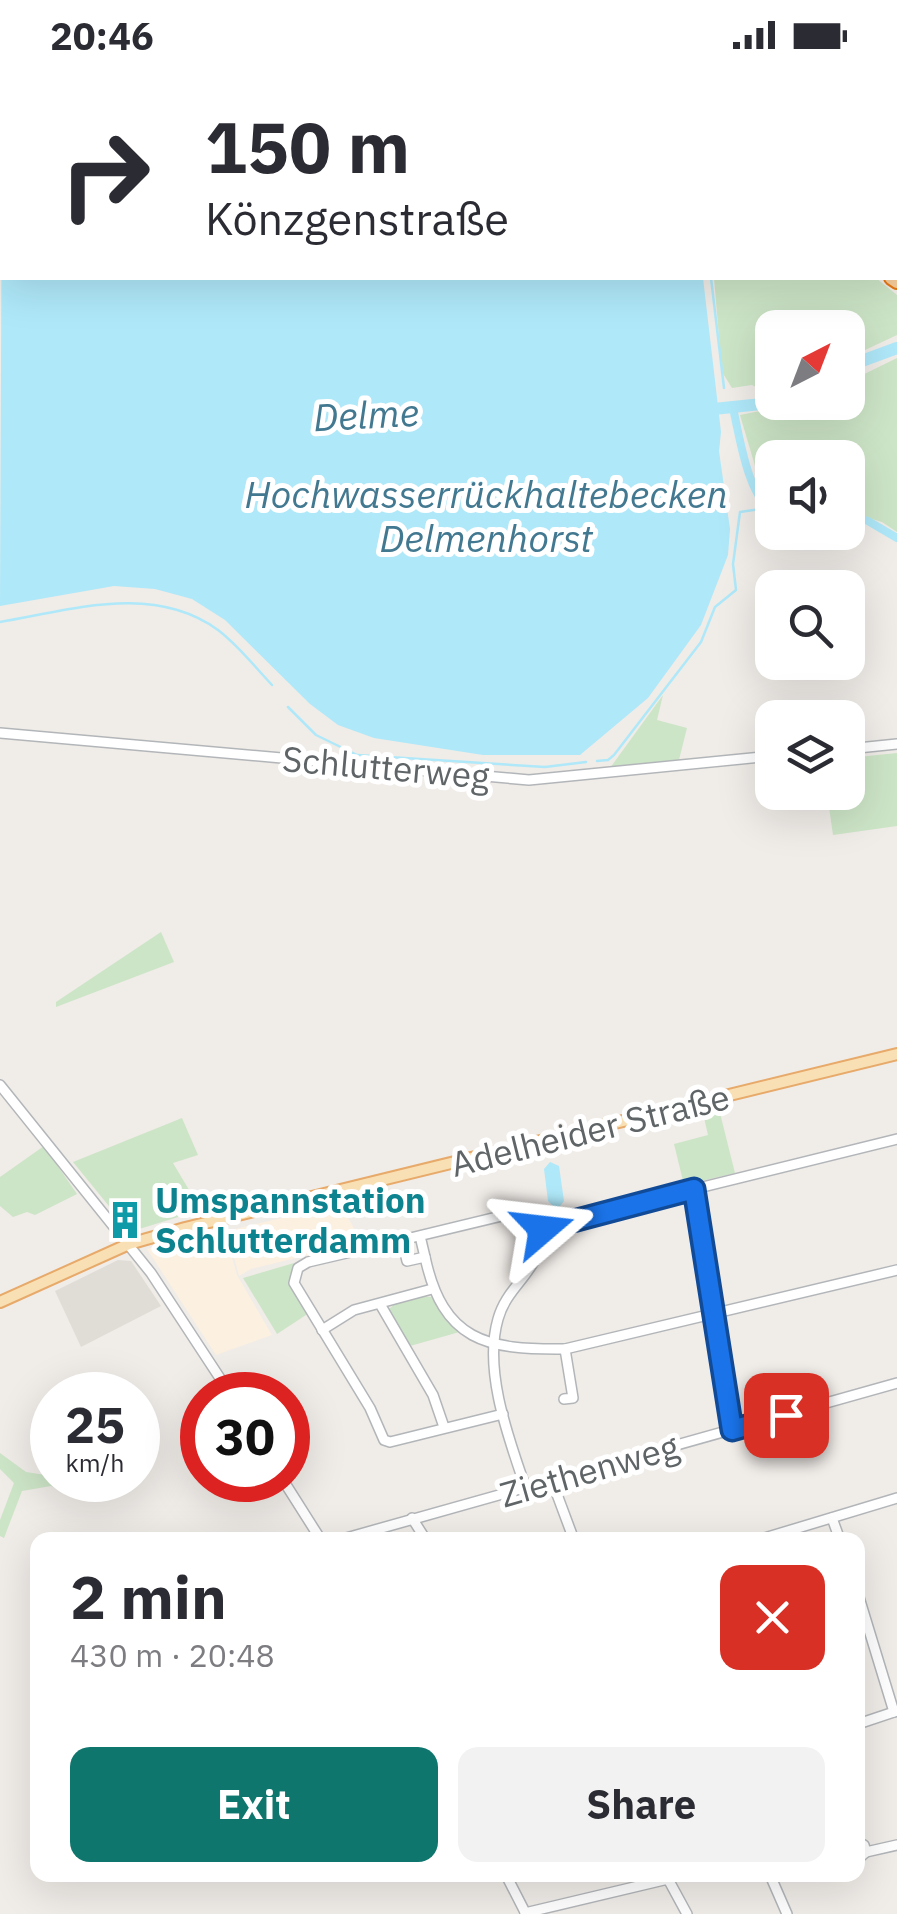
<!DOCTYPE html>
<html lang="en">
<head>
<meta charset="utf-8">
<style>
	body { margin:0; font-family:"IBM Plex Sans",sans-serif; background:#f2f2f3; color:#2b2b33; height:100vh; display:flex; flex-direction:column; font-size:38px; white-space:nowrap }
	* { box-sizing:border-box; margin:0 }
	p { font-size:32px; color:#7c7c81 }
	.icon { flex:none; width:55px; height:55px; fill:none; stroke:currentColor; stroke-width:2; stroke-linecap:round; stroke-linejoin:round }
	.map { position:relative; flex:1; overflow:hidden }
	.panel { position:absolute; left:30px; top:1462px; width:835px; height:350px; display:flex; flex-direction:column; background:#fff; border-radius:20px; box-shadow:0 10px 40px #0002 }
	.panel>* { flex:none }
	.top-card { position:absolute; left:0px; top:0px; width:898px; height:210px; box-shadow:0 10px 40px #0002; background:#fff; color:#2b2b33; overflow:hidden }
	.needle { width:65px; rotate:42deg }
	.controls { position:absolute; left:755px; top:240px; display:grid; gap:20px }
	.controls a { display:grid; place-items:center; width:110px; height:110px; border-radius:20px; background:#fff; box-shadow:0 10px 40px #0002; font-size:50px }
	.speed { position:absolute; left:30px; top:1302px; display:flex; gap:20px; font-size:50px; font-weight:700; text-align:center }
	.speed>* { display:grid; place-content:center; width:130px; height:130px; border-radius:50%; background:#fff; box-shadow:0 10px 40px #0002; line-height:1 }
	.speed small { font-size:25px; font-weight:400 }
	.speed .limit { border:15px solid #d22; background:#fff; color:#111 }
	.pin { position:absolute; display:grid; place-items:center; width:85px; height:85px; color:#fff; margin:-42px; border-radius:20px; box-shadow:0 5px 15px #0006 }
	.me { position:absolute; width:110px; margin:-55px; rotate:73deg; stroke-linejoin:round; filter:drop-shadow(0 0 8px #0008) }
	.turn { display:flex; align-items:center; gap:35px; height:210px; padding:0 40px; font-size:45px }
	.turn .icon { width:130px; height:130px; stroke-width:2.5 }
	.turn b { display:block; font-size:70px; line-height:85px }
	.round { display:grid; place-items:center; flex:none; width:105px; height:105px; border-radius:20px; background:#f2f2f3 }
	.overview { display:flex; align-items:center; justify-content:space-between; height:170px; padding:0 40px }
	h1 { font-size:60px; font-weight:700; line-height:75px }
	.cta { display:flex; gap:20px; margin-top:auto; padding:20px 40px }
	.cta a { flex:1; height:115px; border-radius:20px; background:#0f766e; color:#fff; font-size:40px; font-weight:700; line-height:115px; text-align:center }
	.cta a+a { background:#f2f2f3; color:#2b2b33 }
	.status { display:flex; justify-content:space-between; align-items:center; height:70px; padding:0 50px; background:#fff; direction:ltr }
	.status svg { height:28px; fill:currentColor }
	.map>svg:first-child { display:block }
	.commercial { fill:#fcf0e1 }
	.education { fill:#e0dcd6 }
	.green { fill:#cde5c7 }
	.water { fill:#afe8f9 }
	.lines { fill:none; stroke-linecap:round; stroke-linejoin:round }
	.stream { stroke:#afe8f9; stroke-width:2.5 }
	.canal { stroke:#afe8f9; stroke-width:8 }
	.river { stroke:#afe8f9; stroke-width:12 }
	.minor-casing { stroke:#b3b6b9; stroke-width:12 }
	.major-casing { stroke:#e7aa6a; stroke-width:14 }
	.highway-casing { stroke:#e57813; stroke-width:16 }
	.minor { stroke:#fff; stroke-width:9 }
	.major { stroke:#f9e0b4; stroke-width:10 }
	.highway { stroke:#f5cb9a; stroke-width:12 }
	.route-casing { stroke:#114b97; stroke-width:25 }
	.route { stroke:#1a73e8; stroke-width:18 }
	.labels { text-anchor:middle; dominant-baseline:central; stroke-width:10; stroke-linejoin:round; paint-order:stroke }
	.street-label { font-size:35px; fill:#5f6467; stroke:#fff }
	.culture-label { font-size:35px; font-weight:bold; fill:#0d838f; stroke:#fff; text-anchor:start }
	.water-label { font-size:38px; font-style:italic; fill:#427890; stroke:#fff }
</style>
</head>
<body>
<div class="status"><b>20:46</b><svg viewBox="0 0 49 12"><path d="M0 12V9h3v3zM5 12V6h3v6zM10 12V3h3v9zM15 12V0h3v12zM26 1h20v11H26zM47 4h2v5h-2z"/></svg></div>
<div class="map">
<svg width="897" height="1844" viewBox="0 0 897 1844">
	<rect width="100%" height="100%" fill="#f0ece8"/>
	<g class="commercial">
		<path d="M340,1134L362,1172L251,1199L239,1206L227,1161Z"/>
		<path d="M224,1159L237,1205L272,1265L216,1285L147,1179Z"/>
	</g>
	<path class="education" d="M118,1190L131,1191L161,1236L81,1277L55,1221Z"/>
	<g class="green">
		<path d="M683,0H897V176L895,2Z"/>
		<path d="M714,208H876L897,225V265L848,288V258H772V326L752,315L732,318L722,302Z"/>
		<path d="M897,288V462L882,452L848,442V388H772V432L765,430L740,345L801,333L848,332V312Z"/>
		<path d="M663,625L657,650L687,658L679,690L610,698Z"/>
		<path d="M897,683V756L833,765L827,723L848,722V688Z"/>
		<path d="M161,862L174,892L56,937V932Z"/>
		<path d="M718,1035L735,1103L684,1115L674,1074L708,1065L702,1039Z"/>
		<path d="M182,1048L198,1085L173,1093L201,1140L136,1160L126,1157L73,1092Z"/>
		<path d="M44,1076L77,1124L35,1145L27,1142L13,1147L0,1136V1107Z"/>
		<path d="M294,1193L291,1213L309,1243L277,1264L243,1208Z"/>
		<path d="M421,1226L432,1227L447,1251L463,1261L410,1276L403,1268L394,1248L390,1247L389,1239L397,1232Z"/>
		<path d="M0,1383L26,1402L52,1406V1410H65L75,1419L72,1426L51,1416L22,1421L4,1468L0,1466V1450L14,1413L0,1399Z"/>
	</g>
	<g class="water">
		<path d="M70,0H542L545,2H67Z"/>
		<path d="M2,53V208H703L721,362L719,381L730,459L728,485L701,555L648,628L580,685H483L374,668L338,655L310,634L225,550L192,529L155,519L114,516L0,536Z"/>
		<path d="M550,1092L559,1096L564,1131L557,1140L548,1131L544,1099Z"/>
	</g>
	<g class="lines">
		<g class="stream">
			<path d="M557,0L560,2"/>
			<path d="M895,96H897"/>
			<path d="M711,208L724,318"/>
			<path d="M0,552C72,540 153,513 218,560C238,575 254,596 272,615"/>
			<path d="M288,637L316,665L357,685L545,697L586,692"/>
			<path d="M597,691L608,690L614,685L701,572L715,537L736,520L733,494L740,442L767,438"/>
		</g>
		<g class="canal">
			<path d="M733,338C739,364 748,427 772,440"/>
			<path d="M848,445L868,451L897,468"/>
		</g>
		<g class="river">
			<path d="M42,2L45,0"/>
			<path d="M0,42L2,41"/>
			<path d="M848,301L859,292L897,278"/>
			<path d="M704,340L781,332"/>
		</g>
		<g class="minor-casing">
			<g id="minor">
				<path d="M0,663L529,710L772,686"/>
				<path d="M848,679L897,674"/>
				<path d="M0,1015L151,1203L231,1325"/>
				<path d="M694,1119L733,1360"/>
				<path d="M543,1159L585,1146L897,1069"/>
				<path d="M420,1166L425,1187L407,1191L402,1170L514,1143L543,1159C540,1204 508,1213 498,1249C483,1301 509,1369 526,1419"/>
				<path d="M402,1170L308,1192L298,1198L294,1213L370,1338L384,1370L390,1372L503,1344"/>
				<path d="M425,1187C443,1271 486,1280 565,1279L897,1200"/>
				<path d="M380,1234L433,1325L444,1357"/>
				<path d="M322,1260L354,1240L432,1219"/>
				<path d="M564,1329L573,1328L565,1279"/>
				<path d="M283,1410L321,1470"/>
				<path d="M552,1411L574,1470"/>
				<path d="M412,1448L426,1470"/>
				<path d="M832,1448L840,1470"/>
				<path d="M339,1470L897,1313"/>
				<path d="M758,1470L897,1428"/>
				<path d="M858,1524L894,1642"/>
				<path d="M858,1654L897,1641"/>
				<path d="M858,1772L864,1775L866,1782L858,1789"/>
				<path d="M866,1782L897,1775"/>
				<path d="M506,1805L526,1844"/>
				<path d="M770,1805L787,1844"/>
				<path d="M525,1843L668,1809L687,1844"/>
			</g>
		</g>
		<g class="major-casing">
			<path id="major" d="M0,1232L129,1174L185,1158L897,984"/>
		</g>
		<g class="highway-casing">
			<g id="highway">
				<path d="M646,0L649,2"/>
				<path d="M664,0L667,2"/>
				<path d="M895,195L897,197"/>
				<path d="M891,208L897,212"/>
			</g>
		</g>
		<use href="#minor" class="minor"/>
		<use href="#major" class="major"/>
		<use href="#highway" class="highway"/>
	</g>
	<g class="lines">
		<g class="route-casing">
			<path id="route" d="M543,1159L694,1119L732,1360L786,1345"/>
		</g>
		<use href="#route" class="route"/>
	</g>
	<defs>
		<g id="building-bare" transform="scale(3)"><path d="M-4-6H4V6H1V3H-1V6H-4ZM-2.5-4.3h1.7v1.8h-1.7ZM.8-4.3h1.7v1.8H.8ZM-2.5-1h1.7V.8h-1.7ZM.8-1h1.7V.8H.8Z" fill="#0f9aa8" stroke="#fff" stroke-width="2.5" paint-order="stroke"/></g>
	</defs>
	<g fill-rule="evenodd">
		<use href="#building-bare" x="125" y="1150"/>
	</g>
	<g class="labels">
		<g class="street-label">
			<text transform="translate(386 697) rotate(5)">Schlutterweg</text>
			<text transform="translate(590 1060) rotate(-14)">Adelheider Straße</text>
			<text transform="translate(589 1400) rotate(-16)">Ziethenweg</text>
		</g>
		<g class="culture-label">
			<text x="155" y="1130">Umspannstation<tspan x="155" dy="40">Schlutterdamm</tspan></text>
		</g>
		<g class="water-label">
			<text transform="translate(366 344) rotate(-3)">Delme</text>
			<text x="486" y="423">Hochwasserrückhaltebecken<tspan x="486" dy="44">Delmenhorst</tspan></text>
		</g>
	</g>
</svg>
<div class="controls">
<a><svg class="needle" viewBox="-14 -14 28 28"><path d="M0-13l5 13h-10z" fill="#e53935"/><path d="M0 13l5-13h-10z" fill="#7c7c81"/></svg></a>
<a><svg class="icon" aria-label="sound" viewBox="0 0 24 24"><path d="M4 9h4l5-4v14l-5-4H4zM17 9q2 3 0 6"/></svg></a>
<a><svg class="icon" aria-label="search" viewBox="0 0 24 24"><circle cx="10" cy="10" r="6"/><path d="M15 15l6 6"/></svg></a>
<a><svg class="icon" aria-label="layers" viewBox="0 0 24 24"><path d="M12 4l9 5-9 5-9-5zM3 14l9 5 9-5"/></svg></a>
</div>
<div class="speed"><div>25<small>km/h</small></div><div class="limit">30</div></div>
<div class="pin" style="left:786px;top:1345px;background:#d93025"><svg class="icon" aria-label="arrive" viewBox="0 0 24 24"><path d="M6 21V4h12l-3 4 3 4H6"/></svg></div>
<svg class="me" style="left:543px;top:1159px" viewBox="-20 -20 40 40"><path d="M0-17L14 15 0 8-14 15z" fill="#1a73e8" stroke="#fff" stroke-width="4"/></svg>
<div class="top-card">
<div class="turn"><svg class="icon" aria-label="right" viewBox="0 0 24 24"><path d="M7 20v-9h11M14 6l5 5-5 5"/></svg><div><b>150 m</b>Könzgenstraße</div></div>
</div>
<section class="panel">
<div class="overview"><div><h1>2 min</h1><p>430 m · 20:48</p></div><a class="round" style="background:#d93025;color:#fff"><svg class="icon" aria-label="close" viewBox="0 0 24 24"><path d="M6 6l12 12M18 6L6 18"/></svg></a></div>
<div class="cta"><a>Exit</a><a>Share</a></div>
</section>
</div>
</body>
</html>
